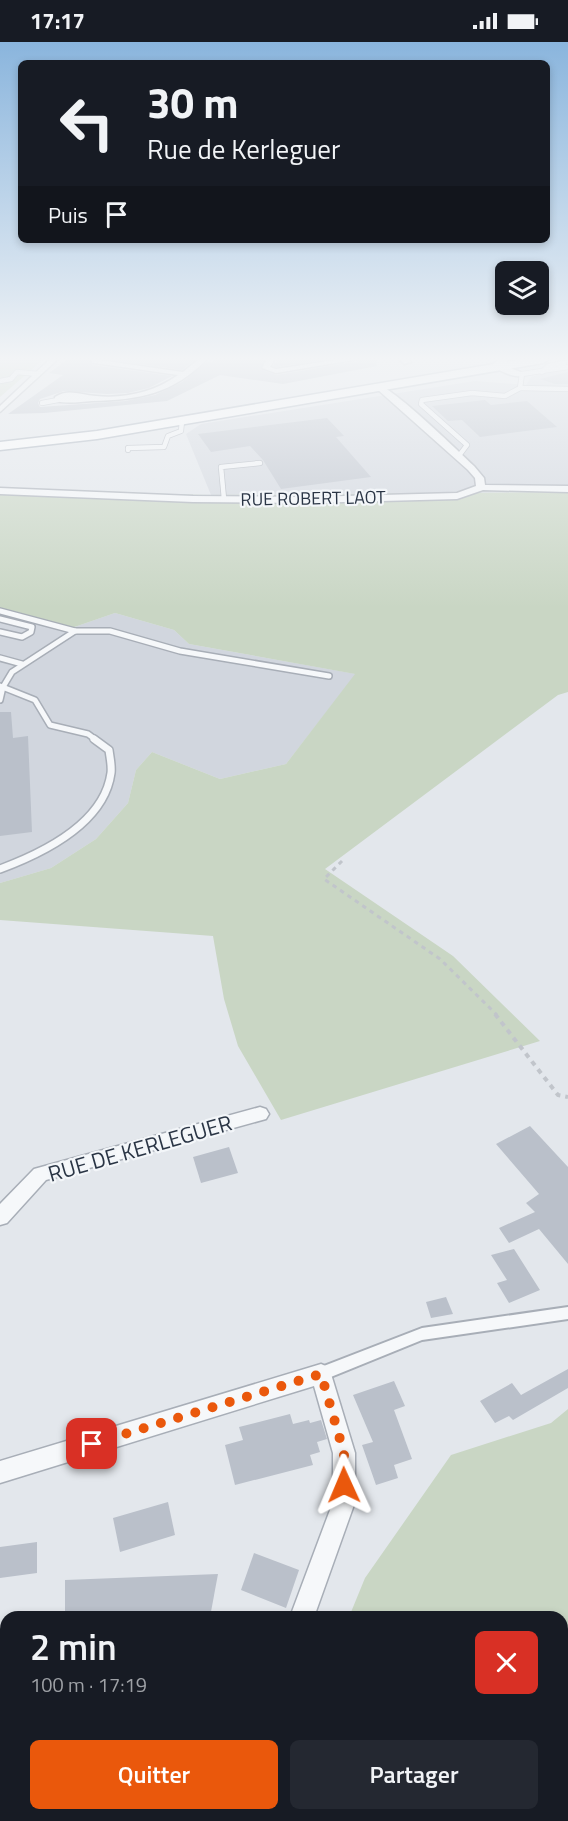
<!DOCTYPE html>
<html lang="fr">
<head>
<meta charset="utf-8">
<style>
	body { margin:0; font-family:"Titillium Web",sans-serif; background:#242831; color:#f1f3f6; height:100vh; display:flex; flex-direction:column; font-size:22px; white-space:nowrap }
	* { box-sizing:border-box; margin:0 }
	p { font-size:20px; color:#9ea1a6 }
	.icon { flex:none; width:33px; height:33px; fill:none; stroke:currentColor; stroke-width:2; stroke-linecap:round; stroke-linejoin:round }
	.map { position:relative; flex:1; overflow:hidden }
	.drawer { position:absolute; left:0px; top:1569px; width:568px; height:210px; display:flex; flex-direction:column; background:#171b24; border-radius:18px 18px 0 0; box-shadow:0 3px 9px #0003 }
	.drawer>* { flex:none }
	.hud { position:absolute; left:18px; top:18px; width:532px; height:183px; border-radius:9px; box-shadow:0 3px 9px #0003; background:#171b24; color:#f1f3f6; overflow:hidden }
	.tools { position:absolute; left:495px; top:219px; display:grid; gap:12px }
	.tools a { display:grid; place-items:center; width:54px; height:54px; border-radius:9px; background:#171b24; box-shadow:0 3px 9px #0003; font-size:30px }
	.pin { position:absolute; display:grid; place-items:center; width:51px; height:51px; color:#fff; margin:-26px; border-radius:12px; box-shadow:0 3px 9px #0006 }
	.me { position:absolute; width:66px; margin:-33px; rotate:359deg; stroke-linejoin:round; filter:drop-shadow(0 0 4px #0008) }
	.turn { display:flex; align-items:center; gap:21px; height:126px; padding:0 30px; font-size:27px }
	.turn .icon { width:78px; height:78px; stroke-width:2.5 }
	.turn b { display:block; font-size:42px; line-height:51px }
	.then { display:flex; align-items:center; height:57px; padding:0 30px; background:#0003; gap:12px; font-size:22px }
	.round { display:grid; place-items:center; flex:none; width:63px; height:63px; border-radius:9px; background:#242831 }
	.overview { display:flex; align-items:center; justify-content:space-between; height:102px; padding:0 30px }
	h1 { font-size:36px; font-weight:600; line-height:45px }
	.button { display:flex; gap:12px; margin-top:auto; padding:12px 30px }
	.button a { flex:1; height:69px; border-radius:9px; background:#ea580c; color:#fff; font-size:24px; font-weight:600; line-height:69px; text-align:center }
	.button a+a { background:#242831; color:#f1f3f6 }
	.status { display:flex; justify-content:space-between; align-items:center; height:42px; padding:0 30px; background:#171b24; direction:ltr }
	.status svg { height:16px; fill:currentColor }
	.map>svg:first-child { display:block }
	.built { fill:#d1d6de }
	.green { fill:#c9d6c4 }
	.building { fill:#bac0ca }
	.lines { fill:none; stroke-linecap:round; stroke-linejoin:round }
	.service-far2-casing { stroke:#a8aeb7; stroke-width:6 }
	.service-far1-casing { stroke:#a8aeb7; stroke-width:8 }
	.service-casing { stroke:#a8aeb7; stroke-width:10 }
	.pedestrian-casing { stroke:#a8aeb7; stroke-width:4 }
	.minor-casing { stroke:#a8aeb7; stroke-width:3 }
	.primary-casing { stroke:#a2acb8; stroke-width:3 }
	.path-far1 { stroke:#c1c5cb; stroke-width:3; stroke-dasharray:4.5 4.5; stroke-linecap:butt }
	.path { stroke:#c1c5cb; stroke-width:4; stroke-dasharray:5 5; stroke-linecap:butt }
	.service-far2 { stroke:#f6f8fa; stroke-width:4.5 }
	.service-far1 { stroke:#f6f8fa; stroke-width:5 }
	.service { stroke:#f6f8fa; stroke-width:7 }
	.pedestrian { fill:#f6f8fa; fill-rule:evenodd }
	.minor { fill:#f6f8fa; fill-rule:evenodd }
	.primary { fill:#fff; fill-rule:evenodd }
	.route { stroke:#ea580c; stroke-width:10; stroke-dasharray:0 18 }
	.labels { text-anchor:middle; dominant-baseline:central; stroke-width:4.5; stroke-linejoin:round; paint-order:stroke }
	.far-street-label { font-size:18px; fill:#2a3545; stroke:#f3f6f9 }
	.street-label { font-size:22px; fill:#2a3545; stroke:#f3f6f9 }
</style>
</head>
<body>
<div class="status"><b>17:17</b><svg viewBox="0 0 49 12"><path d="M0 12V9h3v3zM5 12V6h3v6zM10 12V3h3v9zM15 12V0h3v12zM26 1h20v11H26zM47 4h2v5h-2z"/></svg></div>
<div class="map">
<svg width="568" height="1779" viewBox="0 0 568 1779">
	<rect width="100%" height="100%" fill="#e3e7ec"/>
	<g class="built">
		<path d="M568,324V450L211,453L186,392L201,382L475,339L526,343L531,335Z"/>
		<path d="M115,571L174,588L189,602L356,632L286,722L220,737L152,710L136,728L128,761L96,797L51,826L0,841V573L63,589Z"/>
	</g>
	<g class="green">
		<path d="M0,317H44L0,355Z"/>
		<path d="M0,448L211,453L568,450V650L558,653L325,827L453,914L540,999L281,1078L238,1004L224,957L213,894L0,878V841L51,826L96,797L128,761L136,728L152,710L220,737L286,722L355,632L189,602L174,588L115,571L63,589L0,573Z"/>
		<path d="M568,1367V1779H461L455,1773H562V1575H349L365,1536L451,1413L551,1381Z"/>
	</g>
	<g class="building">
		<path d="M68,317H90L92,323L172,334L149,346L128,351L107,352L64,349L40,357L38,361L40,365L125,359L155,353L182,340L208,319L212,320L216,317H265L260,327L276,333L359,319L361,317H376L377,324L283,342L220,333L167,359L44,371L8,372L63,333L49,331Z"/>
		<path d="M106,317H187L195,318L182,328Z"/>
		<path d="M277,317H329L276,325L273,324Z"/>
		<path d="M568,330V342H555L540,337Z"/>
		<path d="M485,358L491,363L527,359L557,385L480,395L462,378L448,379L432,364Z"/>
		<path d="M327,376L344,394L336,395L371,435L281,447L263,418L250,404L211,410L198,392Z"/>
		<path d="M0,670H11L13,696L28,694L32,790L0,794Z"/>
		<path d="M530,1084L568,1125V1222L539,1187L509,1201L499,1186L535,1170L526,1161L539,1152L496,1102Z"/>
		<path d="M229,1105L238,1131L201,1141L193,1115Z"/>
		<path d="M514,1207L540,1248L509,1261L497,1241L507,1238L491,1213Z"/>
		<path d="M446,1255L453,1272L431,1276L426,1260Z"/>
		<path d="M568,1327V1346L513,1378L509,1374L495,1381L480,1359L512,1341L521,1353Z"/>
		<path d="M394,1339L405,1364L394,1368L412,1417L394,1423L398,1436L376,1443L362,1403L373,1400L353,1353Z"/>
		<path d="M290,1372L293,1382L309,1378L310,1381L321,1378L327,1397L317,1400L320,1410L310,1413L313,1423L235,1443L225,1403L243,1398L239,1385Z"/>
		<path d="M168,1460L175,1493L120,1510L113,1476Z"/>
		<path d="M37,1500V1531L0,1536V1505Z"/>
		<path d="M254,1511L299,1528L286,1566L241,1548Z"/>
		<path d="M218,1532L210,1575H65V1538Z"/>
	</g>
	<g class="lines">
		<g class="service-far2-casing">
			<g id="service-far2">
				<path d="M542,330L548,324L564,321"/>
				<path d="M0,339L11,337L17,330L38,332"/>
				<path d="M520,346L568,347"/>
				<path d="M42,361L58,358"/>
				<path d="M128,408V406L164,405L168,394L181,389L182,379"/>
				<path d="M458,415L467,403L421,362L422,358L472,351L505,354L520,346L522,332L568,325"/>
				<path d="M224,457L221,425L260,421"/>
			</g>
		</g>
		<g class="service-far1-casing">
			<g id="service-far1">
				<path d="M0,569L75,589"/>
				<path d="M0,577L32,585L31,590L22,595L0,590"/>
				<path d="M0,616L22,622"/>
				<path d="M0,644L35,658L50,683L88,692L96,698"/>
				<path d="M0,658L3,645L12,630L75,589H110L180,609L329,634"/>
			</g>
		</g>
		<g class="service-casing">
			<path id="service" d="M0,827C43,811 104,782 111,731C112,724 110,716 109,708L94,697"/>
		</g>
		<g class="pedestrian-casing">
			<path id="pedestrian" d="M568,1265V1277L422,1298L321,1339L316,1337L314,1332L316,1327L422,1286Z"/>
		</g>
		<g class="minor-casing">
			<g id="minor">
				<path d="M50,317H58L0,370V364Z"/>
				<path d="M92,317L183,330L199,317H207C173,352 139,358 92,359C80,360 67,362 55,359V355C68,346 81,353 96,354C124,357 155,350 178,333L95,321H92Z"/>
				<path d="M267,317H275L270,325L276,327L342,317H359L276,331L262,326Z"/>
				<path d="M399,317H407L411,320L404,322Z"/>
				<path d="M501,317H510L502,323L526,332C516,338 503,330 494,325V321Z"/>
				<path d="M377,343C391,343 460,411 474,424L484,436L485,443L568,444V450L483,448L457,457L307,461L193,460L0,452V446L193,454L307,455L457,451L476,444L475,436L468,428L377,347Z"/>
				<path d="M260,1065L266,1067L269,1072L266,1077L46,1138L7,1181L0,1183V1162L34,1127Z"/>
				<path d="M321,1322L328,1325L331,1332L355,1411V1460L314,1575H290L333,1460V1411L314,1344L0,1441V1419Z"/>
				<path d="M93,1773H119L117,1779H91Z"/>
				<path d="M276,1773H302L303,1779H277Z"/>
			</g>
		</g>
		<g class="primary-casing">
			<path id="primary" d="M523,317H549L543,321L97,397L0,408V400L97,389Z"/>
		</g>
		<path class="path-far1" d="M342,819L324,837L440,917L497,973"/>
		<path class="path" d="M495,972L558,1053L568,1055"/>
		<use href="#service-far2" class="service-far2"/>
		<use href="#service-far1" class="service-far1"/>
		<use href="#service" class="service"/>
		<use href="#pedestrian" class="pedestrian"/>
		<use href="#minor" class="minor"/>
		<use href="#primary" class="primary"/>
	</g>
	<linearGradient id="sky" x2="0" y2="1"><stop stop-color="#8ab5dd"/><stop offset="0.56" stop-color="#f2f4f6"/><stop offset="1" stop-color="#f2f4f6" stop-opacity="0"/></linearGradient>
	<rect width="568" height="566" fill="url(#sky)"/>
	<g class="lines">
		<path class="route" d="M92,1402L321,1332L344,1411V1443"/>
	</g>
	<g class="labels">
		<g class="far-street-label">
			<text transform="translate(313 456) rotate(-1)">RUE ROBERT LAOT</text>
		</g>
		<g class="street-label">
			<text transform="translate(140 1106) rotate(-16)">RUE DE KERLEGUER</text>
		</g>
	</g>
</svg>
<div class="tools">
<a><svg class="icon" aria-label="layers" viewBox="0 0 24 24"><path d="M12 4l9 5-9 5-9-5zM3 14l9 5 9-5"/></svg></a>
</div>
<div class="pin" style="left:92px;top:1402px;background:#d93025"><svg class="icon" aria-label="arrive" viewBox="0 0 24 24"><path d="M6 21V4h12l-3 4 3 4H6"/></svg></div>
<svg class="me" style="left:344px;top:1443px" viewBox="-20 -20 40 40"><path d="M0-17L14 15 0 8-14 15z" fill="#ea580c" stroke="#fff" stroke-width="4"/></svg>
<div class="hud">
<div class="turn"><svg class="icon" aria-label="left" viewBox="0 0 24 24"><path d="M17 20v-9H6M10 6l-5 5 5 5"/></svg><div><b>30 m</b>Rue de Kerleguer</div></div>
<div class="then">Puis<svg class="icon" aria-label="arrive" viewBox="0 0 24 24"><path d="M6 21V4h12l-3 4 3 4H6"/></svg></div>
</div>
<section class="drawer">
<div class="overview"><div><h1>2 min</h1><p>100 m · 17:19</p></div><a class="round" style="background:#d93025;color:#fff"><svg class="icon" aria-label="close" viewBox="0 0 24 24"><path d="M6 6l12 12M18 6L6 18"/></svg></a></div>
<div class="button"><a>Quitter</a><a>Partager</a></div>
</section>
</div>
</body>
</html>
